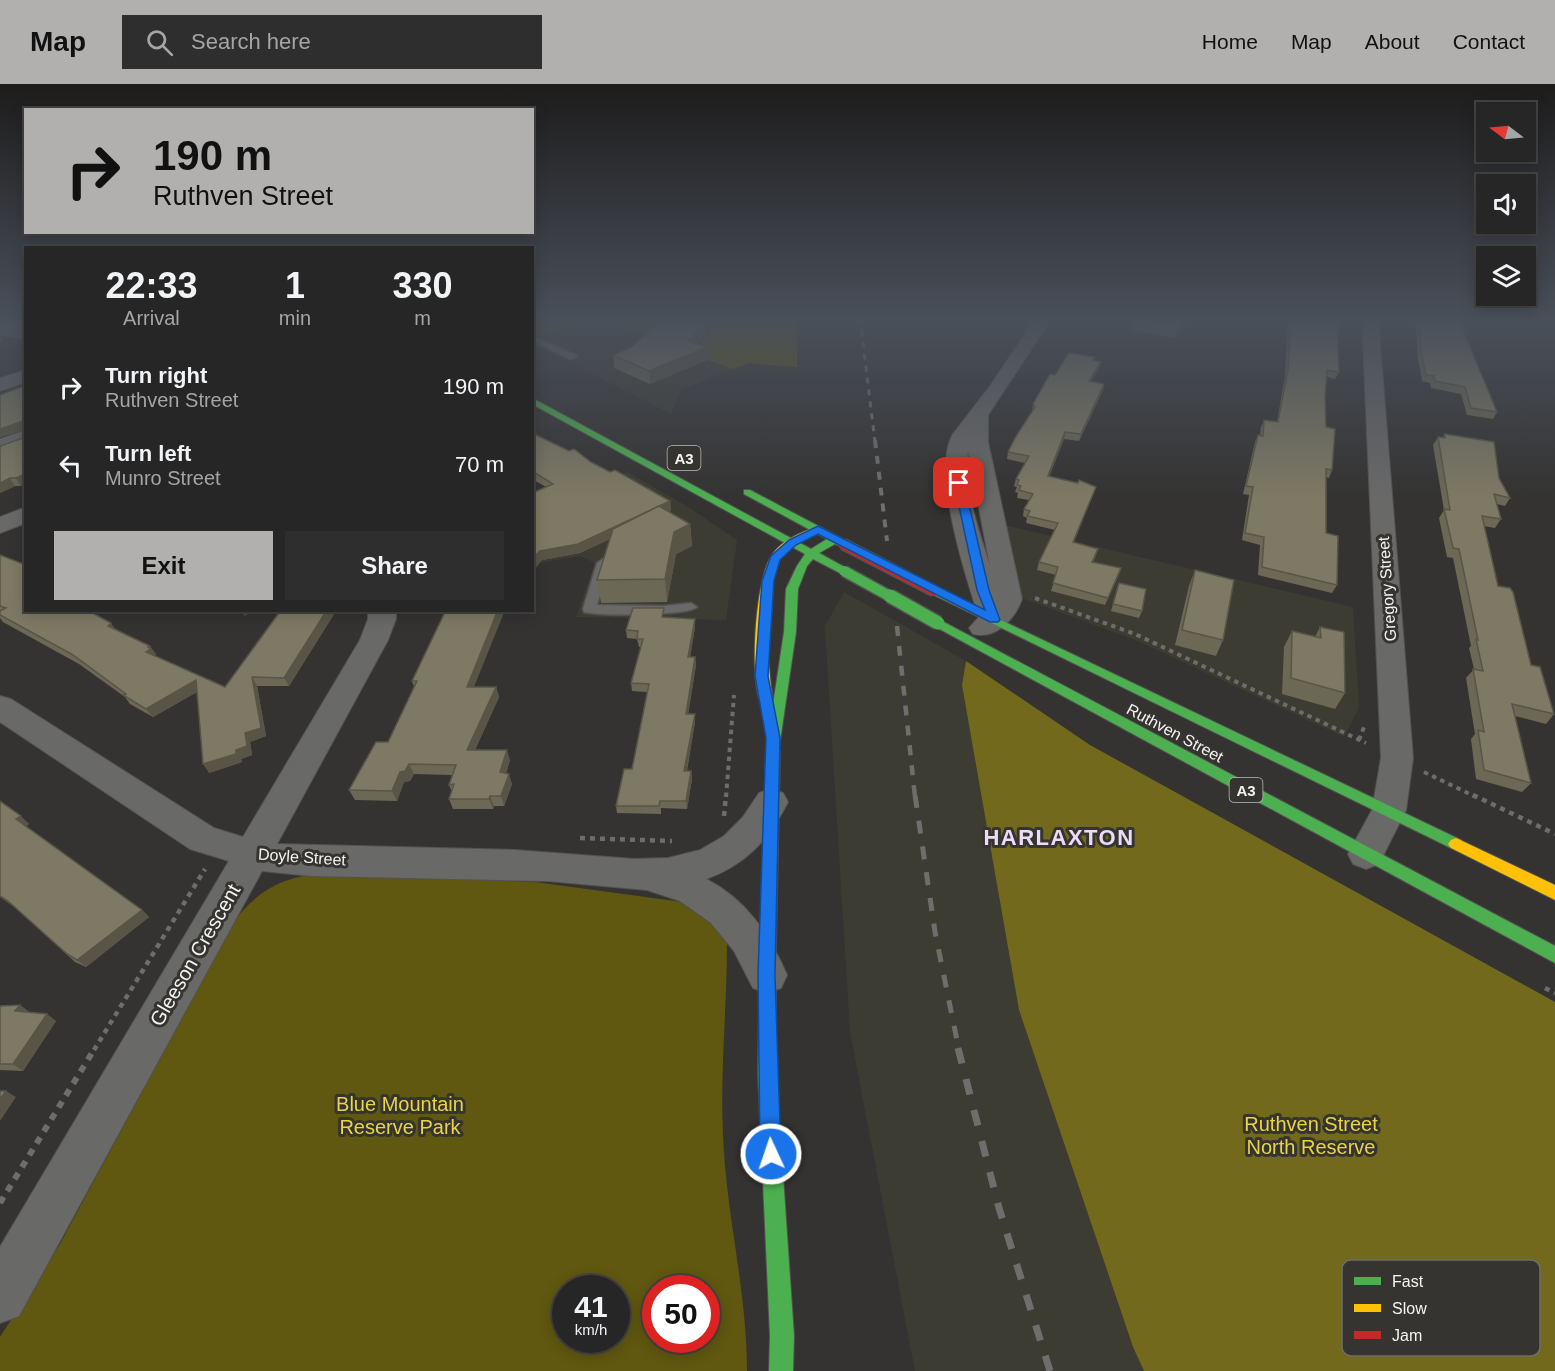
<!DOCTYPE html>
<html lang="en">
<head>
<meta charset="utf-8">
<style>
	body { margin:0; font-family:Arial,sans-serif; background:#2f2e2e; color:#f1f3f6; height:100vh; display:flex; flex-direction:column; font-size:22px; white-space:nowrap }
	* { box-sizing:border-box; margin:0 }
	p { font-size:20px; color:#a4a5a7 }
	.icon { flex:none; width:33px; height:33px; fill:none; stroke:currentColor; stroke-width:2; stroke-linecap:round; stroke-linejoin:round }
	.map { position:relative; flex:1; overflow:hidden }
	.drawer { position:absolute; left:24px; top:162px; width:510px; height:366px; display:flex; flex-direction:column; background:#272626; border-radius:0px; box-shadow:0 3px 15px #0003,0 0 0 2px #434343 }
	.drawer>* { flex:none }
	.guide { position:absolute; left:24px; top:24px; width:510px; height:126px; border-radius:0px; box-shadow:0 3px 15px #0003,0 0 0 2px #434343; background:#b1b0af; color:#111; overflow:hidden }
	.needle { width:39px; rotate:286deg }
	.controls { position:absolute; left:1476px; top:18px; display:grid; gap:12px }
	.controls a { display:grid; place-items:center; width:60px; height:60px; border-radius:0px; background:#272626; box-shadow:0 3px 15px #0003,0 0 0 2px #434343; font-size:30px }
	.speed { position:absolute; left:552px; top:1191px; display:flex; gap:12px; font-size:30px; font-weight:700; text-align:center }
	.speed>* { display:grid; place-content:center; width:78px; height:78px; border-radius:50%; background:#272626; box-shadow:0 3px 15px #0003,0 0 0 2px #434343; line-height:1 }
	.speed small { font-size:15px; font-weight:400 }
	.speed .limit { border:9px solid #d22; background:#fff; color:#111 }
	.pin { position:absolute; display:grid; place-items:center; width:51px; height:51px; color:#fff; margin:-26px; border-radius:12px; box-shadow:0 3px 9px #0006 }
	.me { position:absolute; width:66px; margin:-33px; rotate:357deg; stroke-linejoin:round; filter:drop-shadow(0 0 4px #0008) }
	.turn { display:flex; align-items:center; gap:21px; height:126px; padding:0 30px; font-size:27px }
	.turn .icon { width:78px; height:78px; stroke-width:2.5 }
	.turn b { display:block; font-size:42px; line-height:51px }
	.eta { display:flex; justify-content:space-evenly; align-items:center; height:102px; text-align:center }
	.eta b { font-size:36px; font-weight:700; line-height:42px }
	.primary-button { display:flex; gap:12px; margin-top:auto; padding:12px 30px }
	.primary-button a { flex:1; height:69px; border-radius:0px; background:#b1b0af; color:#111; font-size:24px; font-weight:700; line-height:69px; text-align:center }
	.primary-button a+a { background:#2f2e2e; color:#f1f3f6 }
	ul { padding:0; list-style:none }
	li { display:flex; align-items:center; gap:18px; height:78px; padding:0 30px }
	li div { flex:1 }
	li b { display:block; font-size:22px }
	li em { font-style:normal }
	header { display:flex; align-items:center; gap:36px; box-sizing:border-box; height:84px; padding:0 30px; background:#b1b0af; color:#111 }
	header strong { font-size:28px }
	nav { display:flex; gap:33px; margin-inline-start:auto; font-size:21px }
	.search { width:420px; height:54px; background:#2f2e2e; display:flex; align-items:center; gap:15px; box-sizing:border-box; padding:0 21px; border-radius:0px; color:#a4a5a7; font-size:22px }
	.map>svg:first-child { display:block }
	.built { fill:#3d3c33 }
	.green { fill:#605710; fill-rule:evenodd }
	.forest { fill:#72691c }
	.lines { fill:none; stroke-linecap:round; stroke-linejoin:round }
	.lane-casing { stroke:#535251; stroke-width:3 }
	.street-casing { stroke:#535251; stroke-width:2 }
	.fast-casing { stroke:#535251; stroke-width:2 }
	.slow-casing { stroke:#535251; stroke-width:2 }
	.jam-casing { stroke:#535251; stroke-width:2 }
	.path-far2 { stroke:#6d6d6d; stroke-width:4; stroke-dasharray:4.5 4.5; stroke-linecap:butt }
	.path-far1 { stroke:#6d6d6d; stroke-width:4.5; stroke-dasharray:5 5; stroke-linecap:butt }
	.path { stroke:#6d6d6d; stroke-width:6; stroke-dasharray:7 7; stroke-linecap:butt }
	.lane { fill:#696968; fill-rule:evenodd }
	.street { fill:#696968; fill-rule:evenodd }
	.fast { fill:#4caf50; fill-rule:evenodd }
	.slow { fill:#ffc107; fill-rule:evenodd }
	.jam { fill:#c62828; fill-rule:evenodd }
	.rail-far4 { stroke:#6e6e6d; stroke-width:3; stroke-dasharray:6 6; stroke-linecap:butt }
	.rail-far3 { stroke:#6e6e6d; stroke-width:4; stroke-dasharray:8 8; stroke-linecap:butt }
	.rail-far2 { stroke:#6e6e6d; stroke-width:4.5; stroke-dasharray:10 10; stroke-linecap:butt }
	.rail-far1 { stroke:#6e6e6d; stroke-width:5; stroke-dasharray:13 13; stroke-linecap:butt }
	.rail { stroke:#6e6e6d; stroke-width:7; stroke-dasharray:16 16; stroke-linecap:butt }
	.fast-bridge-far1-casing { stroke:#535251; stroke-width:13; stroke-linecap:butt }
	.fast-bridge-casing { stroke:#535251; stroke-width:16; stroke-linecap:butt }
	.jam-bridge-casing { stroke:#535251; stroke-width:13; stroke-linecap:butt }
	.fast-bridge-far1 { stroke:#4caf50; stroke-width:10 }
	.fast-bridge { stroke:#4caf50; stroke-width:13 }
	.jam-bridge { stroke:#c62828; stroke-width:10 }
	.wall { fill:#6c6856 }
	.shaded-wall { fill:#585546 }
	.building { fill:#7d7964; stroke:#585546; stroke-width:1.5 }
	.route { fill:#1a73e8; stroke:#114b97; stroke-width:1.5 }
	.labels { text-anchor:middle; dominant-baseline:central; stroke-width:6; stroke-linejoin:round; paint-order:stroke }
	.shield { fill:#353431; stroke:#bbbab8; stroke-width:1.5 }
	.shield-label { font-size:15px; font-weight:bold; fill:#f5f4f2 }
	.street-label { font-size:16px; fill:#f5f4f2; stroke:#353431 }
	.near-street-label { font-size:20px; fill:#f5f4f2; stroke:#353431 }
	.near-park-label { font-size:20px; fill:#e9d543; stroke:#353431 }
	.district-label { font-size:22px; font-weight:bold; letter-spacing:1.5px; fill:#ecdcf7; stroke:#353431 }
	.key { fill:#353431; stroke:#6f6e6b; stroke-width:1.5 }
	.key-label { font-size:16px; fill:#f5f4f2 }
</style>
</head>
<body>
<header>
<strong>Map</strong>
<div class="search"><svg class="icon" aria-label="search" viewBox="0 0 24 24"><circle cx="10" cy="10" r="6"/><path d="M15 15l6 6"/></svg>Search here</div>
<nav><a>Home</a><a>Map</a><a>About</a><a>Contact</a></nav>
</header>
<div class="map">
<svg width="1555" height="1287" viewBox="0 0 1555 1287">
	<rect width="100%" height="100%" fill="#343332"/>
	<g class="built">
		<path d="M532,234H797V283L748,279L681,306L671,330L533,260Z"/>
		<path d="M627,388L685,421L737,456L726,536L576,533L595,479L581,472L533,480V430Z"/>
		<path d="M1004,441L1353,523L1359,623L1344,653L1138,557L1019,513Z"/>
		<path d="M844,508L966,577L962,601L1019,926L1133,1263L1144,1287H915L850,948L825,542Z"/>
	</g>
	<g class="green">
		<path d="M533,234H592L540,253L533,249Z"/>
		<path d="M629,234H797V283L748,279L734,285L690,270L712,246C681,243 648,254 620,244L635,238Z"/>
		<path d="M319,790L535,798L675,817L688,819L721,844L727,859C727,923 720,987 723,1051C726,1130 747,1207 747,1287H0V1253L60,1160L233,839C254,809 283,792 319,790ZM566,1204H616V1256H566ZM656,1204H706V1256H656Z"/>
	</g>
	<path class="forest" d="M966,577L1090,661L1555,918V1287H1144L1133,1263L1019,926L962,601Z"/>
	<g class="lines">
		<g class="lane-casing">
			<g id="lane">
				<path d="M532,252L576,271L577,273L570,275L532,257Z"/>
				<path d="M603,475L609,479L597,521L664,522L691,519L697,523C688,532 600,532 584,528L583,525L597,479Z"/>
			</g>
		</g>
		<g class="street-casing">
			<g id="street">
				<path d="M1036,234H1052L988,331V358L1022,515C1015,535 996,556 973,550L969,544L979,533C966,494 931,386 953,350L990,302ZM968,367L990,482C979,447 963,404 968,367Z"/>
				<path d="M1362,234H1378L1413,674L1406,726L1379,780L1366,785L1353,780L1348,770L1372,726L1381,674Z"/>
				<path d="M26,286V298L0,307V294Z"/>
				<path d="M26,346V360L0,369V355Z"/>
				<path d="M26,423V439L0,449V433Z"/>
				<path d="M368,526H396V535L388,556L277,760L515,766L634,775L668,774L700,766L724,752L743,733L759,709L771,705L783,709L788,718C769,755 746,781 706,795C747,816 769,850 787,891L781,904L767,909L753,904L734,867L711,839L680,817L647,806L548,797L312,792L262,787L19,1232L0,1239V1163L229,777L190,765L0,638V612L11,615L214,744L243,753L360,556L368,535Z"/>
			</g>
		</g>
		<g class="fast-casing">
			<g id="fast">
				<path d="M532,314L811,465L827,455L744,410V406H750L839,453L848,460L843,463L835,460L819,469L848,485V489H840L813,475L807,482L798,505L796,548L778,671H768L766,667L784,548L786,505L797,482L805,470L532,320Z"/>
				<path d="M934,504L1461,756L1464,760L1461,764L1456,766L1451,764L930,509V505Z"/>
				<path d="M938,535L1555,862V879L934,542L932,539L934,536Z"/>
				<path d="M768,854L774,857L776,862V989L794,1252L793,1287H769L770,1252L758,989L760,862L762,857Z"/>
			</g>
		</g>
		<g class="slow-casing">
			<g id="slow">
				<path d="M818,443L822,444V448C808,454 792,460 782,472C760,498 768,584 773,617L771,620H761C749,595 755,495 772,471C781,457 802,447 818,443Z"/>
				<path d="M1456,754L1555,801V816L1451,764L1448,760L1451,756Z"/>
			</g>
		</g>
		<g class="jam-casing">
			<path id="jam" d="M773,662L778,663L780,667L776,862L774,867L768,870L762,867L760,862L766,667L768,663Z"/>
		</g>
		<g class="path-far2">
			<path d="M1035,514L1135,550L1366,659"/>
			<path d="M1359,656L1364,643"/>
			<path d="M1424,688L1476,713"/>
			<path d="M726,713L734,611"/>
		</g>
		<g class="path-far1">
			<path d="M1473,711L1555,750"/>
			<path d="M724,732L726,711"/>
			<path d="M580,754L672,757"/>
			<path d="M1545,904L1555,909"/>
			<path d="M94,966L205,785"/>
		</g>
		<path class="path" d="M0,1119L95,964"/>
		<use href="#lane" class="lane"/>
		<use href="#street" class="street"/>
		<use href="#fast" class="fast"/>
		<use href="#slow" class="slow"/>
		<use href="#jam" class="jam"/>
		<path class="rail-far4" d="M860,234L875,358"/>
		<path class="rail-far3" d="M875,356L887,457"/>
		<path class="rail-far2" d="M897,542L915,713"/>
		<path class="rail-far1" d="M915,711L935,848L959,966"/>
		<path class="rail" d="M958,964L999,1124L1050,1287"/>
		<g class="fast-bridge-far1-casing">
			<path id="fast-bridge-far1" d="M844,487L893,514"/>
		</g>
		<g class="fast-bridge-casing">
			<path id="fast-bridge" d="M890,512L938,539"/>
		</g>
		<g class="jam-bridge-casing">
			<path id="jam-bridge" d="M843,460L934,507"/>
		</g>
		<use href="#fast-bridge-far1" class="fast-bridge-far1"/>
		<use href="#fast-bridge" class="fast-bridge"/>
		<use href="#jam-bridge" class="jam-bridge"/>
	</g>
	<g class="wall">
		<path d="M0,234H26V256L2,252L1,258H0Z"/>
		<path d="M1140,234H1190L1174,254L1134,246L1135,240Z"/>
		<path d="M1288,234H1337L1339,288L1335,295L1327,293L1325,312L1326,343L1332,386L1329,394L1326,393V449L1337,501L1332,509L1258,491L1260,461L1242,456L1249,411L1243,410L1255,358L1258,351H1260L1261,343L1264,336L1277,338L1285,292Z"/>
		<path d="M1415,234H1462L1460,239L1497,328L1493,335L1467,331L1461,310L1431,304L1430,299L1422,297L1418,274Z"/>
		<path d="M706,250L697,260L707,276L650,300L614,284L613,271Z"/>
		<path d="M1095,273L1094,276L1099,284L1091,297L1104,300L1103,306L1079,357L1064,355L1049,393L1093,410L1074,458L1096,472L1093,478L1121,484L1105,521L1051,507L1056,491L1037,486L1039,478L1055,446L1026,439L1027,434L1023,432L1024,425L1029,416L1017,414L1018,409L1015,408L1017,403L1014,402L1016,395L1025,379L1007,375L1008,368L1032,327L1033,320L1055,291Z"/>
		<path d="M26,301L21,402H15L0,409V362L23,354V346L0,353Z"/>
		<path d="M532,349L610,388L670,417L671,426L669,428L690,440L692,462L676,470L667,518L601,519L597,496L610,455L580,469L542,476L532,488V409L546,403L532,395Z"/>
		<path d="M1445,350L1499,394L1510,414L1505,422L1497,420L1501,435L1495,444L1484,442L1498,502L1531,581L1554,630L1546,640L1515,632L1531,699L1522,708L1476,695L1471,655L1475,650L1466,594L1474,585L1469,564L1471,562L1453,474L1447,473L1439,434L1444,426L1433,361L1438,353L1442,354Z"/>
		<path d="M0,471L26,526L93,529L116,545L156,570L155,571L156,572L225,603L281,526H332L334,530L289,602H257L266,652L250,658L252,671L241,675L242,678L209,689L197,608L153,633L130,620L125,613L79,580L3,538L0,534Z"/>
		<path d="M1195,486L1223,556L1216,572L1175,561L1189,502Z"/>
		<path d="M1119,499L1142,527L1139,534L1111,527Z"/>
		<path d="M456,528L474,603H496L499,613L475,666L510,676L506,689L512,700L504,722H494L493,725H453L449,715L452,708L449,701L452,691L414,690L410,697L404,698L397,717L355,716L349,706L388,658L414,603L412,597Z"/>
		<path d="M665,533L695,543L690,573H695L696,581L688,630H695V638L687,687H691L692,695L687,725L661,724V730L617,729L616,722L632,685L647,608L632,607L631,599L641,563H639L637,555L627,554L626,546Z"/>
		<path d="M1320,543L1345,609L1335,625L1282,610L1284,563L1292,547L1315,553Z"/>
		<path d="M0,717L29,740L26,742L142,826L149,833L86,883L75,878L16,824L0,813Z"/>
		<path d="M20,921L29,928L56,937L23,987L0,986V922Z"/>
	</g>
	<g class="shaded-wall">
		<path d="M1187,234H1190L1174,254L1176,248Z"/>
		<path d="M705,237L706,250L688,269V257Z"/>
		<path d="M0,248L2,252L1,258H0Z"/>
		<path d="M707,263V276L650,300L649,287Z"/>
		<path d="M1101,278L1099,284L1087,304L1089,297Z"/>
		<path d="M1104,300L1103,306L1079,357L1081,350Z"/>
		<path d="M23,337L26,345L0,353V345Z"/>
		<path d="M1065,348L1064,355L1046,400L1048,392Z"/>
		<path d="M26,390V399L21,402L16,394Z"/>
		<path d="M10,394L15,402L0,409V399Z"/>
		<path d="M1096,403L1093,410L1071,466L1073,458Z"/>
		<path d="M670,417L671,426L580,469L542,476L532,488V475L540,467Z"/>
		<path d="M690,440L692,462L676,470L667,518L665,495L674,448Z"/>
		<path d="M1121,484L1119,491L1105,521L1108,514Z"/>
		<path d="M242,526H256L244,532Z"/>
		<path d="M327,526H332L334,530L289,602L284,594Z"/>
		<path d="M498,526H505L470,613L467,603Z"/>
		<path d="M695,535V543L689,581L688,573Z"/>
		<path d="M111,539L117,548L108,542Z"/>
		<path d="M150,562L156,570L155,571L157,573L146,568L148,563Z"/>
		<path d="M695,573L696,581L687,638L686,630Z"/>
		<path d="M252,593L257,602L266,652L250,658L252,671L241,675L242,678L209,689L203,680L236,666L245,649Z"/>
		<path d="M196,596L202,605L153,633L146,625Z"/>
		<path d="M496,603L499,613L470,676L467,666Z"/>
		<path d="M695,630V638L685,695L684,687Z"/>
		<path d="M507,666L510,676L504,698L500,688Z"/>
		<path d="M409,680L414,690L410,697L404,698L397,717L392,707L400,688Z"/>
		<path d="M691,687L692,695L687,725L686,717Z"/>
		<path d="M509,690L512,700L504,722L501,712Z"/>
		<path d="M490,712L494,722L493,725L489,715Z"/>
		<path d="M21,732L29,740L24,743L16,735Z"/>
		<path d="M142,826L149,833L86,883L77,876Z"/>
		<path d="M20,921L29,928L15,927Z"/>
		<path d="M47,930L56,937L23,987L13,980Z"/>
		<path d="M6,1007L16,1013L0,1037V1015Z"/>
	</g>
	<g class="building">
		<path d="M0,234H26V249L0,244Z"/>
		<path d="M661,234H677L705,237L688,257L707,263L649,287L613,271L632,263Z"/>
		<path d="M1140,234H1187L1176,248L1135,240Z"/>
		<path d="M1291,234H1337L1339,288L1327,286L1325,312L1326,343L1335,345L1332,386L1326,385V449L1338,452L1337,501L1262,483L1264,453L1245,449L1253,403L1246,402L1258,351L1263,352L1264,336L1278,338L1288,285Z"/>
		<path d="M1419,234H1462H1458L1497,328L1471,324L1465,303L1435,297L1434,292L1426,291L1421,268Z"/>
		<path d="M1069,269L1095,273L1093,276L1101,278L1089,297L1104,300L1081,350L1065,348L1048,392L1078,399L1079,396L1096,403L1073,458L1098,465L1092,478L1121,484L1108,514L1053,499L1058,483L1039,478L1058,439L1027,432L1030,427L1024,425L1033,410L1019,406L1021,402L1017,401L1019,396L1016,395L1029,372L1008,368L1015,354L1035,323L1033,320L1050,290L1055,291Z"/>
		<path d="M26,301V390L16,394H10L0,399V362L23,354V337L0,345V311Z"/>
		<path d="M532,349L569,367L574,365L591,378L610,388L615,386L670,417L578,460L540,467L532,475V409L553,400L532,387Z"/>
		<path d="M1445,350L1494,358L1499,394L1510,414L1494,410L1501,435L1482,432L1498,502L1510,504L1513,508L1531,581L1540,583L1554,630L1512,620L1531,699L1484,686L1478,646L1484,648L1473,585L1483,587L1476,555L1478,556L1459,465L1453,464L1444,425L1450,426L1438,353L1445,354Z"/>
		<path d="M659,422L690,440L674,448L665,495L597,496L613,445Z"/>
		<path d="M0,471L26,481V526H87L111,539L108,542L150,562L148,563L151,565L146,568L225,603L281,526H327L284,594L252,593L261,644L245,649L247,662L236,666V670L203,680L196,596L146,625L123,611L126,610L73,571L0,531V527L6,524L0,522Z"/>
		<path d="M1195,486L1234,496L1223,556L1182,546Z"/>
		<path d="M1119,499L1146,505L1142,527L1113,520Z"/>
		<path d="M633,524H664L662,533L695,535L688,573H695L686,630H695L684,687H691L686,717H660L659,722H616L624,685H632L649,600L631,599L643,555H637L638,547L626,546Z"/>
		<path d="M457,526H498L467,603H496L467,666H507L500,688L509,690L501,712H490L489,715H449L454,700L449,701L456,681L409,680L405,687L400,688L392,707L349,706L376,658H388L417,597H412L445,528H456Z"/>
		<path d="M1320,543L1344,548L1345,609L1291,594L1292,547L1321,554Z"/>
		<path d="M0,717L21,732L16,735L142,826L77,876L67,870L8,817L0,812Z"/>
		<path d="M20,921L15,927L47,930L13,980H0V922Z"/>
		<path d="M0,1007H6L0,1015Z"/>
	</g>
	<linearGradient id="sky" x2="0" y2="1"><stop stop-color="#1d1c1c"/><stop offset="0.57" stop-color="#4a505a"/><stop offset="1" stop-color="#4a505a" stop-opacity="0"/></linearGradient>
	<rect width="1555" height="414" fill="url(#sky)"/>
	<path class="route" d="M955,397L964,399L989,506L1000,536L998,538H990L818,450L796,461L780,476L774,497L768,592L780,654L775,891L781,1070L778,1077L771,1080L763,1077L760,1070L758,891L766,654L755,592L762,497L771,472L789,456L818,442L985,526L977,506L954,399Z"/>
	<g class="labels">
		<g class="shield">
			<rect x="667.5" y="362" width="33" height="24" rx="4.5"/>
			<rect x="1229.5" y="694" width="33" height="24" rx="4.5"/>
		</g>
		<g class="shield-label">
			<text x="684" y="374">A3</text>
			<text x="1246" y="706">A3</text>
		</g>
		<g class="street-label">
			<text transform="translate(1387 505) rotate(-94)">Gregory Street</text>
			<text transform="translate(1175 649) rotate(28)">Ruthven Street</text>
			<text transform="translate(302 773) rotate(4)">Doyle Street</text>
		</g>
		<g class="near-street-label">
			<text transform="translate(195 871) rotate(-60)">Gleeson Crescent</text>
		</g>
		<g class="near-park-label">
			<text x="400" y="1020">Blue Mountain<tspan x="400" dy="23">Reserve Park</tspan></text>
			<text x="1311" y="1040">Ruthven Street<tspan x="1311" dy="23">North Reserve</tspan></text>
		</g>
		<g class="district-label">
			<text x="1059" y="753">HARLAXTON</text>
		</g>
	</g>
	<rect x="1342" y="1176" width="198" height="96" rx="9" class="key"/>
	<rect x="1354" y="1193" width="27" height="8" fill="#4caf50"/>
	<rect x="1354" y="1220" width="27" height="8" fill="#ffc107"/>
	<rect x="1354" y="1247" width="27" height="8" fill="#c62828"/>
	<g class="key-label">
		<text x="1392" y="1203">Fast</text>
		<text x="1392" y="1230">Slow</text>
		<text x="1392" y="1257">Jam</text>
	</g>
</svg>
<div class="controls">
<a><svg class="needle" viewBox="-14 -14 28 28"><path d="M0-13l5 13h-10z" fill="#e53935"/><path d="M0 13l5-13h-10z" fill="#a4a5a7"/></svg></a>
<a><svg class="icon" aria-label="sound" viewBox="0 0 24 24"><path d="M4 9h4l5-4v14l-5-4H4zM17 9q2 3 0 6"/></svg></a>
<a><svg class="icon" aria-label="layers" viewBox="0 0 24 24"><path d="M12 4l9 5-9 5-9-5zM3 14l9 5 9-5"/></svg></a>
</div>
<div class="speed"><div>41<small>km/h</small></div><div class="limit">50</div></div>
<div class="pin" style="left:959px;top:399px;background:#d93025"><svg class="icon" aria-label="arrive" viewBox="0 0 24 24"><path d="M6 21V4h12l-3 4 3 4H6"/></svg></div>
<svg class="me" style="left:771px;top:1070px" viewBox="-20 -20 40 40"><circle r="17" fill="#1a73e8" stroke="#fff" stroke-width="3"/><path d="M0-11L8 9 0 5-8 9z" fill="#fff"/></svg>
<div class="guide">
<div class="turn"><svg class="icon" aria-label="right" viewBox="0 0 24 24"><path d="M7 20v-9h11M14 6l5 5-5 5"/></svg><div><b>190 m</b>Ruthven Street</div></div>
</div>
<section class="drawer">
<div class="eta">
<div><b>22:33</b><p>Arrival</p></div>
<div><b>1</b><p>min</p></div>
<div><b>330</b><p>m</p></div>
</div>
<ul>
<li><svg class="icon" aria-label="right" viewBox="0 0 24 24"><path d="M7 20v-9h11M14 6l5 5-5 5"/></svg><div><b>Turn right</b><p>Ruthven Street</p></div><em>190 m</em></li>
<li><svg class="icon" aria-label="left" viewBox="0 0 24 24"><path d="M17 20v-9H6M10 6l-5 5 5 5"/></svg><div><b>Turn left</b><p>Munro Street</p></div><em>70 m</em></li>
</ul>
<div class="primary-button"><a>Exit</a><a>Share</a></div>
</section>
</div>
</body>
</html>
